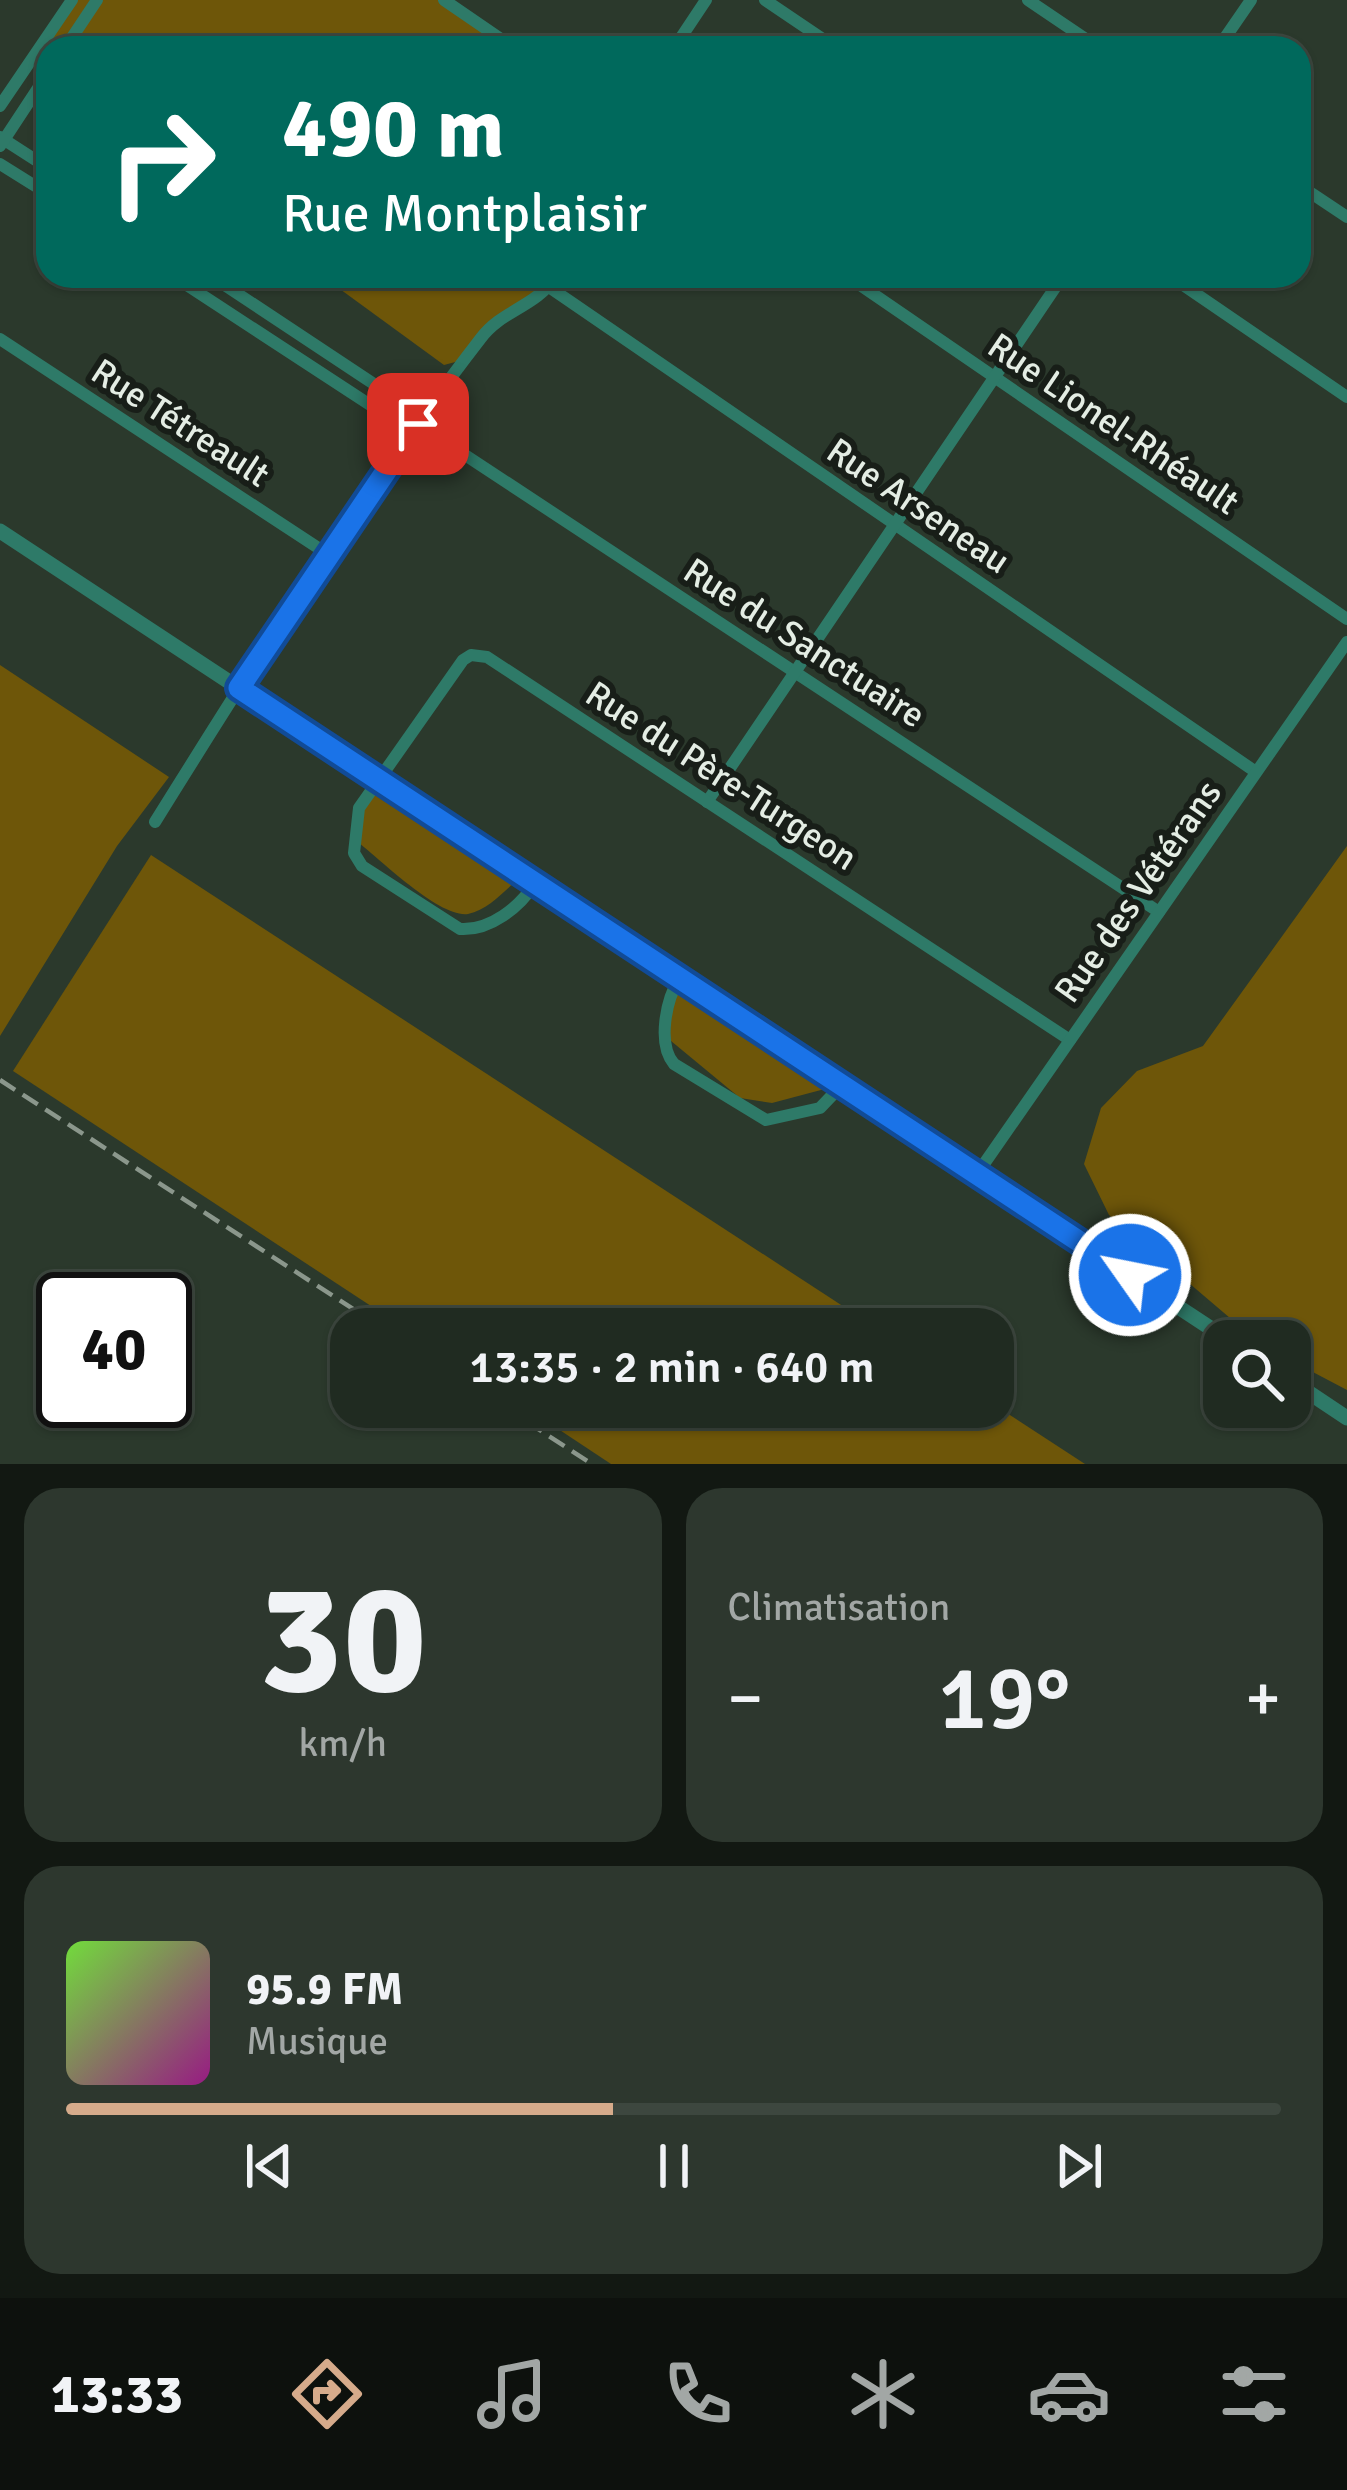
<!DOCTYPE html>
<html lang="fr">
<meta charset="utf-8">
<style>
:root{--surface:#202b21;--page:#2d372e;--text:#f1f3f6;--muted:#a2a7a5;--line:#3d473f;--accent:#d6ab8b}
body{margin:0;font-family:Signika,sans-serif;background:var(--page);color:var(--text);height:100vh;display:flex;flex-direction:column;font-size:45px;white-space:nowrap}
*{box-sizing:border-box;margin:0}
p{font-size:39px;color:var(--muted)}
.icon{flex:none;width:66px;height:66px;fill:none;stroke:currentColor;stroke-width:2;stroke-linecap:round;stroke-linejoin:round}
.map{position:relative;height:1464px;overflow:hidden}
.side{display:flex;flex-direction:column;gap:24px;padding:24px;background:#121812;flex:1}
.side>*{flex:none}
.hud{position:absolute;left:36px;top:36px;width:1275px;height:252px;border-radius:36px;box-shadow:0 3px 9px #0004,0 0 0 3px var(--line);background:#00695c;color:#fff;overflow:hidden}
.tools{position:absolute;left:1203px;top:1320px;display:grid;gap:24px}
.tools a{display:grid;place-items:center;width:108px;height:108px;border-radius:24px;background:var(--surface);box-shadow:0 3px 9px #0004,0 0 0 3px var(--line);font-size:60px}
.speed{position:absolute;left:36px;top:1272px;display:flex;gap:24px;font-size:60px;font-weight:700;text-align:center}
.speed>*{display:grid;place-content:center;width:156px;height:156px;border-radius:50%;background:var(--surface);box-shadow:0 3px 9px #0004,0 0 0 3px var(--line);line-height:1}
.speed .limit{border:6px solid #111;border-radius:18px;background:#fff;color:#111}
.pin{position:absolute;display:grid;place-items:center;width:102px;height:102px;color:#fff;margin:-51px;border-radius:24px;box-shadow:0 6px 18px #0006}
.me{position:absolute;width:132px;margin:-66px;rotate:303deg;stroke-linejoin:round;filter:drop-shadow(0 0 9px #0008)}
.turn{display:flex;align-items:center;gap:42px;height:252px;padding:0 48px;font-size:54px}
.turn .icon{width:156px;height:156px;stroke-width:2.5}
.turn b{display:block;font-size:84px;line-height:102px}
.big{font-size:90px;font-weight:600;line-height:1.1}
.side .card{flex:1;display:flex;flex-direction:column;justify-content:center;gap:18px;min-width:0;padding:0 42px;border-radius:36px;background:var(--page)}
.side .dial{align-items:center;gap:0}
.dial b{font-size:156px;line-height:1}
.song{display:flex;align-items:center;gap:36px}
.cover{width:144px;height:144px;border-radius:18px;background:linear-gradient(135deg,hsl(100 70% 55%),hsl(310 70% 35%))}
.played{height:12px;border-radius:6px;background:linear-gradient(90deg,var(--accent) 45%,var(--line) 45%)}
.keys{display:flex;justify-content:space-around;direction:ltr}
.heat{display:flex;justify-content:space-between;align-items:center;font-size:66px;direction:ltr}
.side .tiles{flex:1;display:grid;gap:24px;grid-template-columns:1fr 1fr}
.card:last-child{grid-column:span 2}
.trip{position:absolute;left:330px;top:1308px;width:684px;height:120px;border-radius:36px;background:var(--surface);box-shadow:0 3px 9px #0004,0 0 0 3px var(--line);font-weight:600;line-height:120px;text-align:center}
.tabs{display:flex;height:192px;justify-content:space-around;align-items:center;background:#0d110d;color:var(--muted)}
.tabs .icon{width:84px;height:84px}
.tabs .on{color:var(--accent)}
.tabs b{font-size:54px;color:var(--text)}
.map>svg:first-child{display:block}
.green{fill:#6e5609}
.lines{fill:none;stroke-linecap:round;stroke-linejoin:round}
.minor{stroke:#2e7a68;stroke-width:12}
.tertiary{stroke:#2e7a68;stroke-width:15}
.rail{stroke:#8b978c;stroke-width:4.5;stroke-dasharray:18 9;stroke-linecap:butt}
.route-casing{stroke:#114b97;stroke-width:30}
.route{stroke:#1a73e8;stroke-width:21}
.labels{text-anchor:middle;stroke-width:12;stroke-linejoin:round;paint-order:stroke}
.street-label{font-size:36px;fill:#e4ede4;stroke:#181e18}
</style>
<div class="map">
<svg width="1347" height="1464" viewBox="0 0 1347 1464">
<rect width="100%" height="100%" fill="#2b392c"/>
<g class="green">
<polygon points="75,0 445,0 517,48 48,48 48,75 33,63"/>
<polygon points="322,276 553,276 459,361 444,365"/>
<polygon points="0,665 169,777 117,846 0,1036"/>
<path d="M370,789L515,882C501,894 487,910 468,914C440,918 382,861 359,843L355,807Z"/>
<polygon points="1347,846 1347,1390 1290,1360 1290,1341 1257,1341 1109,1215 1084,1164 1101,1108 1137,1071 1203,1046"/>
<polygon points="151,855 878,1329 406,1329 13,1071"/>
<polygon points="673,983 836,1086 772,1103 740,1098 665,1036"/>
<polygon points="993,1404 1085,1464 611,1464 525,1407"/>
</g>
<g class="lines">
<g class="minor">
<polyline points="444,0 514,48"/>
<polyline points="765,0 836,48"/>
<polyline points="1028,0 1099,48"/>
<polyline points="65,48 97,0"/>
<polyline points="674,48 706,0"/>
<polyline points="1218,48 1251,0"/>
<polyline points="0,106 72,0"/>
<polyline points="0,137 48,168"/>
<polyline points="0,146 48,73"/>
<polyline points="0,164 48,194"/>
<polyline points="1299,185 1347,217"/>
<polyline points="173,276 387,416 416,424"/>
<polyline points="211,276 398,400 418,424 1159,912"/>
<polyline points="847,276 1347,619"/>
<polyline points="1170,276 1347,397"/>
<polyline points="549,287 1256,772"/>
<polyline points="0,339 329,555"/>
<polyline points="707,802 1063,276"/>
<path d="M155,822C257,658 362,492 481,338C502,310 534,308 557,276"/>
<path d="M535,883C520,907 490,931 460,929L362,866L354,853L359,808L463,660L471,655L487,657L1070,1040"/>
<path d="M679,979C666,1000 657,1044 674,1064L766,1120L820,1108L841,1086"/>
<polyline points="977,1174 1347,642"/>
</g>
<g class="tertiary">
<polyline points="0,531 1230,1341"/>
<polyline points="1290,1380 1347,1418"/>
</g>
<g class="rail">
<polyline points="0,1080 384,1329"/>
<polyline points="504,1407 592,1464"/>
</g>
</g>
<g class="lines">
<defs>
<polyline id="route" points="418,424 239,688 1130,1275"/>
</defs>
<use href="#route" class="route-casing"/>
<use href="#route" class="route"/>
</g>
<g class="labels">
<g class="street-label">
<text transform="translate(181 422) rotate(33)" y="13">Rue Tétreault</text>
<text transform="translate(1114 423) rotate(34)" y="13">Rue Lionel-Rhéault</text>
<text transform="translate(919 505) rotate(34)" y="13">Rue Arseneau</text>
<text transform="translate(805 642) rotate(33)" y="13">Rue du Sanctuaire</text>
<text transform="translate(722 775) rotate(33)" y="13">Rue du Père-Turgeon</text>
<text transform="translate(1137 891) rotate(-55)" y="13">Rue des Vétérans</text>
</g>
</g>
</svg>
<div class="tools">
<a><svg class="icon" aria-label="search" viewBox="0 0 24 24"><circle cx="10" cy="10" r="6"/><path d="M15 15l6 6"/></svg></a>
</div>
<div class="speed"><div class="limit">40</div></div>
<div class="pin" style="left:418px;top:424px;background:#d93025"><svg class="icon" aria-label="arrive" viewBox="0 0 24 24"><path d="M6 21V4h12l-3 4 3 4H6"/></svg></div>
<svg class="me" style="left:1130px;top:1275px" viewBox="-20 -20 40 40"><circle r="17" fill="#1a73e8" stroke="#fff" stroke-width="3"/><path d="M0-11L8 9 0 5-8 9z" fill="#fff"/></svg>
<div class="trip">13:35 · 2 min · 640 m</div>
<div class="hud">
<div class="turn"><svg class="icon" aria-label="right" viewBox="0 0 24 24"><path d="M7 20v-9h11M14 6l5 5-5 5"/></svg><div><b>490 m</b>Rue Montplaisir</div></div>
</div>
</div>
<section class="side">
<div class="tiles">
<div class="card dial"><b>30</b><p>km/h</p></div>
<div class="card"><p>Climatisation</p>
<div class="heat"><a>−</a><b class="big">19°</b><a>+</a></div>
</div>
<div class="card">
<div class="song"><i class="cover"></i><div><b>95.9 FM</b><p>Musique</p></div></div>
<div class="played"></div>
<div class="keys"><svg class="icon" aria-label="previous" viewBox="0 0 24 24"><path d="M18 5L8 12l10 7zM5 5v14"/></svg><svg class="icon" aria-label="pause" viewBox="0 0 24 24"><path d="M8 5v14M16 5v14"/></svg><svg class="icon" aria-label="next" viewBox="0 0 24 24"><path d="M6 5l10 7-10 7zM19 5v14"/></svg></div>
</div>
</div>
</section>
<nav class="tabs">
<b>13:33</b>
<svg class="icon on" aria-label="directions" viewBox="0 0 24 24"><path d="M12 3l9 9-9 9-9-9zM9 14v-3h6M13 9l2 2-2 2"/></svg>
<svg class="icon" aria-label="music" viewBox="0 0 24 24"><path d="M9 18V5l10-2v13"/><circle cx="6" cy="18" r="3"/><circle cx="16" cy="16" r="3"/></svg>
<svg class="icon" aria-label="phone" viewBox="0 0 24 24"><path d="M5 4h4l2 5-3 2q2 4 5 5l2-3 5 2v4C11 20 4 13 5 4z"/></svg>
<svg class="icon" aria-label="climate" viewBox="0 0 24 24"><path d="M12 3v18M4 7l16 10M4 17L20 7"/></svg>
<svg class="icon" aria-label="car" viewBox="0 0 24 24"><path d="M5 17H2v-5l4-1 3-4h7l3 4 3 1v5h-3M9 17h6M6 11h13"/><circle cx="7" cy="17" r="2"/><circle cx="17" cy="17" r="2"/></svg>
<svg class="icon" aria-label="filters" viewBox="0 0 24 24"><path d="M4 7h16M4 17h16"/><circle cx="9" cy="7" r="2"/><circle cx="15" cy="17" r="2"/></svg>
</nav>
